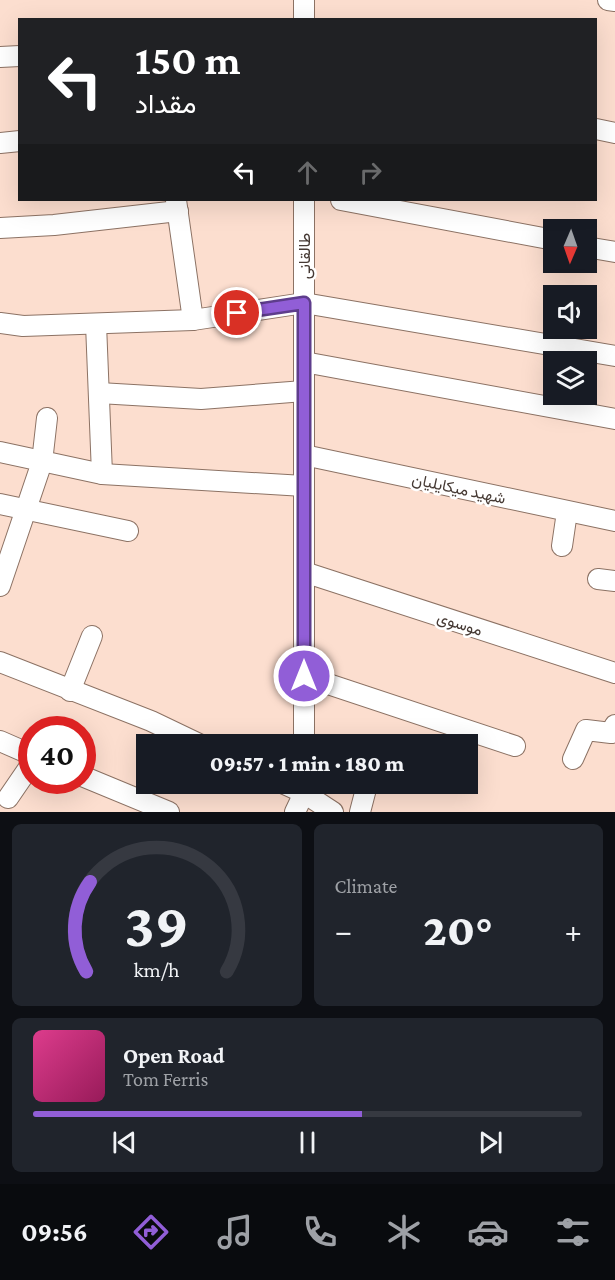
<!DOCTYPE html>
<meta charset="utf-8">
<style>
:root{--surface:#171b24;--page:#20242c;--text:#f1f3f6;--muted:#9ea1a6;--line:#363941;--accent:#915ed7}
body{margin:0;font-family:"Crimson Pro",Vazirmatn,serif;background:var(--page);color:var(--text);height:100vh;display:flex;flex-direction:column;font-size:22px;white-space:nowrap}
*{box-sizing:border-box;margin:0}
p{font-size:20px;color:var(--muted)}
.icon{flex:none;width:33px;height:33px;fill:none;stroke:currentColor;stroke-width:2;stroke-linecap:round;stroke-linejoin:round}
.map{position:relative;height:812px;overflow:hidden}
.drawer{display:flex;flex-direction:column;gap:12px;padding:12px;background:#0d0f14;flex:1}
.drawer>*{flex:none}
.guide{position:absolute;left:18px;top:18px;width:579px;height:183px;border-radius:0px;box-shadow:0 6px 24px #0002;background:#202124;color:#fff;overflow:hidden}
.needle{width:39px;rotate:182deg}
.tools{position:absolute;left:543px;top:219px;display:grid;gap:12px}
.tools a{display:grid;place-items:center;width:54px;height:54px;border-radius:0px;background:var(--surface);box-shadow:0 6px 24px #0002;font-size:30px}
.speed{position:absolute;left:18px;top:716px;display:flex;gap:12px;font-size:30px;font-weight:700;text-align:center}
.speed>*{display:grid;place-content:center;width:78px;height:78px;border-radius:50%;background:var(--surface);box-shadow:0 6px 24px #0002;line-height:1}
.speed .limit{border:9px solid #d22;background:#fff;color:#111}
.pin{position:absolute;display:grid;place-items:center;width:51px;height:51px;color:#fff;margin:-26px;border:3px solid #fff;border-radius:50%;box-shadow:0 2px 6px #0007}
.me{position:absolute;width:66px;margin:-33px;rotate:0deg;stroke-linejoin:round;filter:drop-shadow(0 0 4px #0008)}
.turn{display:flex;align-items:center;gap:21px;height:126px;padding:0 18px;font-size:27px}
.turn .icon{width:78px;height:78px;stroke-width:2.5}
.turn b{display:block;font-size:42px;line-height:51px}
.lanes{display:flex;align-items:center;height:57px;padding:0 18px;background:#0003;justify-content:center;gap:30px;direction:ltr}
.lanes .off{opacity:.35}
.big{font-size:45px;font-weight:800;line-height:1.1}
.drawer .tile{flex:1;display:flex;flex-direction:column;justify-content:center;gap:9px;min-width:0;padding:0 21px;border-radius:9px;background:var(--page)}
.drawer .dial{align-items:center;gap:0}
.dial svg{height:156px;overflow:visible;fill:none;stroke:var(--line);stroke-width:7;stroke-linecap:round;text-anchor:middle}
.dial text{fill:var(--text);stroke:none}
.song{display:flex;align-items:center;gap:18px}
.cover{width:72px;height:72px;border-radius:9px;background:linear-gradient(135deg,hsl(330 70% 55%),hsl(330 70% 35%))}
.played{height:6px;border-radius:3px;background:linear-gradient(90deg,var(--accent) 60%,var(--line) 60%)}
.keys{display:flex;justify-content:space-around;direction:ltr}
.heat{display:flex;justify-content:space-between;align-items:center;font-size:33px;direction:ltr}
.drawer .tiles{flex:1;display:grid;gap:12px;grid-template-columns:1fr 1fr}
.tile:last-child{grid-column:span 2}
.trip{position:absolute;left:136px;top:734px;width:342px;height:60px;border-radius:0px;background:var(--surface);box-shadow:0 6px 24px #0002;font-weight:800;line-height:60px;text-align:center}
.dock{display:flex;height:96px;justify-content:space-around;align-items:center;background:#090b0e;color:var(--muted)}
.dock .icon{width:42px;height:42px}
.dock .selected{color:var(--accent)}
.dock b{font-size:27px;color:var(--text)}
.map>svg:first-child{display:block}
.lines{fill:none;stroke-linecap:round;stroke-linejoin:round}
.minor-casing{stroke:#8c7264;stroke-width:22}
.minor{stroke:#fff;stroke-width:20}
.route-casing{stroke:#5e3d8c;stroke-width:15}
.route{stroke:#915ed7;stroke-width:10}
.labels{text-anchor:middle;stroke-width:5;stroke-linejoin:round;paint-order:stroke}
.street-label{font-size:16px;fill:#463a34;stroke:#fff}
</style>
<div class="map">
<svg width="615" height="812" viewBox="0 0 615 812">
<rect width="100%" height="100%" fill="#fcdecf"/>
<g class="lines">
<defs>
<g id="minor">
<polyline points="304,0 304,20"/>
<polyline points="608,0 615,1"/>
<polyline points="0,57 20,56"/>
<polyline points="596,129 615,133"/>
<polyline points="0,143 20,141"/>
<polyline points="176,200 193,320"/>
<polyline points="341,200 554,240"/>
<polyline points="0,228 54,225 178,211"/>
<polyline points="586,247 615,252"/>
<polyline points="0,323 23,326 193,320 304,303 615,356"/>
<polyline points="96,324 102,474"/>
<polyline points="304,362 615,419"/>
<polyline points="99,393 201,399 304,391"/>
<polyline points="0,452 102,474 304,486"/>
<polyline points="304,455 615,521"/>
<polyline points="0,504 128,531"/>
<polyline points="562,546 567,512"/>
<polyline points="304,572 615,673"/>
<polyline points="598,579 615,581"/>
<polyline points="0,586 42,462 47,418"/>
<polyline points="0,662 151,721 199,744"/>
<polyline points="304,676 515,746"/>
<polyline points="70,691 92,636"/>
<polyline points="0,741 32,755"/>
<polyline points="304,744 304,200"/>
<polyline points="573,759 586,730 611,733 615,725"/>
<polyline points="82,776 169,812"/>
<polyline points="282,783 304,793 333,812"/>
<polyline points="8,798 32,763"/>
<polyline points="295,812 304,793 304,783"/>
<polyline points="360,812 367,785"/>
</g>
</defs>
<use href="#minor" class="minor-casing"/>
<use href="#minor" class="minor"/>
</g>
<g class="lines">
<defs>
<polyline id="route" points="237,313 304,303 304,676"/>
</defs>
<use href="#route" class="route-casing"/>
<use href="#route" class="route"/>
</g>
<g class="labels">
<g class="street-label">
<text transform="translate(304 256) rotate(-90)" y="6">طالقانی</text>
<text transform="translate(459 488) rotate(12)" y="6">شهید میکایلیان</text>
<text transform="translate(460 623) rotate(18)" y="6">موسوی</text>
</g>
</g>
</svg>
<div class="tools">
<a><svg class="needle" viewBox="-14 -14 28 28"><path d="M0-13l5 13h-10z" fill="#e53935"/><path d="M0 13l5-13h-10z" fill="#9ea1a6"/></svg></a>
<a><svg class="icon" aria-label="sound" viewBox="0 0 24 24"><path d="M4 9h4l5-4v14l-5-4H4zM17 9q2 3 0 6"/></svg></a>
<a><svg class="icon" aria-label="layers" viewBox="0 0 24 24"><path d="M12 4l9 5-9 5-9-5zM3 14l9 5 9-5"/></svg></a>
</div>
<div class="speed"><div class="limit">40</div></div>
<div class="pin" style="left:237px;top:313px;background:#d93025"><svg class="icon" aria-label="arrive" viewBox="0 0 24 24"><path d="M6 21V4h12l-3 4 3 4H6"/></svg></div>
<svg class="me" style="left:304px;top:676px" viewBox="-20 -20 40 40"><circle r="17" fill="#915ed7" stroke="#fff" stroke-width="3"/><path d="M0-11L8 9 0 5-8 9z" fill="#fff"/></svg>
<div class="trip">09:57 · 1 min · 180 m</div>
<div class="guide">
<div class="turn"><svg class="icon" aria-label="left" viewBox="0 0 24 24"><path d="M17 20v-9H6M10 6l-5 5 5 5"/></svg><div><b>150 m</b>مقداد</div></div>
<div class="lanes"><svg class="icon" aria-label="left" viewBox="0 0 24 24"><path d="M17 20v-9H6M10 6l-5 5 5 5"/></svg><svg class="icon off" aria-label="ahead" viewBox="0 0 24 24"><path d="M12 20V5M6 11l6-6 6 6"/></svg><svg class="icon off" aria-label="right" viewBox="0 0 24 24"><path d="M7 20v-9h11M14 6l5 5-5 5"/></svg></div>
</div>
</div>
<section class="drawer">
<div class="tiles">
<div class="tile dial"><svg viewBox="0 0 100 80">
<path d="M14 69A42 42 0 1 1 86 69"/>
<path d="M14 69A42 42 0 0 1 16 23" stroke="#915ed7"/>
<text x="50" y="56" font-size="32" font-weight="700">39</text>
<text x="50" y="72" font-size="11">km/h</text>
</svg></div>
<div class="tile"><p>Climate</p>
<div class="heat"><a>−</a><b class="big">20°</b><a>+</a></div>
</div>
<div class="tile">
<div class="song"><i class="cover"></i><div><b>Open Road</b><p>Tom Ferris</p></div></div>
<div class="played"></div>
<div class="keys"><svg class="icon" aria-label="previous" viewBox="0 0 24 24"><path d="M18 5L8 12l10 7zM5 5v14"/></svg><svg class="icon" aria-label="pause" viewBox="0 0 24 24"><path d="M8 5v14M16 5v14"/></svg><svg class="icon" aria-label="next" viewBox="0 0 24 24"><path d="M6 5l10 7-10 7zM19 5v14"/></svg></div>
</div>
</div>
</section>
<nav class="dock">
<b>09:56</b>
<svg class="icon selected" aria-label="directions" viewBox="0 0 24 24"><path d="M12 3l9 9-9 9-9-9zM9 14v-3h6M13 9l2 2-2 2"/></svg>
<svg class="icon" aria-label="music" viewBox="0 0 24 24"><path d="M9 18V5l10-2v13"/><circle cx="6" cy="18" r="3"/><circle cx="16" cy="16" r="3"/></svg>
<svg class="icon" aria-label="phone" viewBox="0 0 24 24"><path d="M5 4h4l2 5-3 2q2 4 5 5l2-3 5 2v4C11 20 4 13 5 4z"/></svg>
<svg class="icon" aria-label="climate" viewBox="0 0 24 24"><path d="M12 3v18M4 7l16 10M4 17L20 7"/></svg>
<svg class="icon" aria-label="car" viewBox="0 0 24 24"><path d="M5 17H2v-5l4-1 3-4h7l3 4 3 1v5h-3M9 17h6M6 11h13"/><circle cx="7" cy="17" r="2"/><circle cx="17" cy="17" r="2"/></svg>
<svg class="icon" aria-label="filters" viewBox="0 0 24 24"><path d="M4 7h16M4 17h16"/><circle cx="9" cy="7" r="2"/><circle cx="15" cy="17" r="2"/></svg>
</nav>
